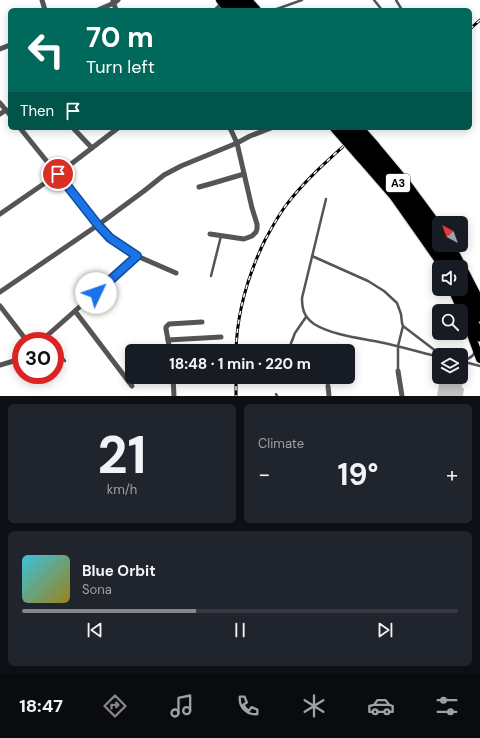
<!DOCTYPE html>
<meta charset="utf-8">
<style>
:root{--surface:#171b24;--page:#20242c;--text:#f1f3f6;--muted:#9ea1a6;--line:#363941;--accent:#858687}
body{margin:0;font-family:"DM Sans",sans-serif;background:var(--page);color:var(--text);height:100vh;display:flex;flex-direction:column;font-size:15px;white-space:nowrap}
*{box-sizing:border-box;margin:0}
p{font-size:13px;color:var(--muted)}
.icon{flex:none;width:22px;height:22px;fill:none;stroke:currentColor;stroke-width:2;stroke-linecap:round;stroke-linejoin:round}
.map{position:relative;height:396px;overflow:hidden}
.side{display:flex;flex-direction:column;gap:8px;padding:8px;background:#0d0f14;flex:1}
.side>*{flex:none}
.banner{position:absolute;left:8px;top:8px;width:464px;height:122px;border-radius:6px;box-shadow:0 2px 10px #0003;background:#00695c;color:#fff;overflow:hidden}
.needle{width:26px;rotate:319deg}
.fabs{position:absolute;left:432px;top:216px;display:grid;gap:8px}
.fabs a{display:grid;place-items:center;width:36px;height:36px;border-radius:6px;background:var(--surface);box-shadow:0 2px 10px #0003;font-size:20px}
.speed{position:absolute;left:12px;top:332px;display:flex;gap:8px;font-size:20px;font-weight:700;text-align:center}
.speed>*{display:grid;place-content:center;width:52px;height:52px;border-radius:50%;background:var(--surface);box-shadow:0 2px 10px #0003;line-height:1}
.speed .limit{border:6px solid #d22;background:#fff;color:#111}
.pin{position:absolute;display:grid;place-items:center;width:34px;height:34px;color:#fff;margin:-17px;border:2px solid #fff;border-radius:50%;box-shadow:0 1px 4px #0007}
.me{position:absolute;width:44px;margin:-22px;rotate:48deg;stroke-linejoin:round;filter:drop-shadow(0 0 3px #0008)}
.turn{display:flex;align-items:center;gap:14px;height:84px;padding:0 12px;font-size:18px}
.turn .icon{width:52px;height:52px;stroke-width:2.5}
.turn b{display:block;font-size:28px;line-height:34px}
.then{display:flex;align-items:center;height:38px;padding:0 12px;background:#0003;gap:8px;font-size:15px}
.big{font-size:30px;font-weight:700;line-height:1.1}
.side .tile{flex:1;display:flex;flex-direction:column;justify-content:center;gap:6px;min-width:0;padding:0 14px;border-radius:6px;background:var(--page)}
.side .dial{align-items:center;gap:0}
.dial b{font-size:52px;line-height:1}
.song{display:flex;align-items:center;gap:12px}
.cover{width:48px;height:48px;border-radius:6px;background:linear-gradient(135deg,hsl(190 70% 55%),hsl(50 70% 35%))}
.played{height:4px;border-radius:2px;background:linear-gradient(90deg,var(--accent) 40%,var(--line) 40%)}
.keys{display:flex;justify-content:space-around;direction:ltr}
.heat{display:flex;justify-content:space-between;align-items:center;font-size:22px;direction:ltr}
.side .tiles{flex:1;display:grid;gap:8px;grid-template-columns:1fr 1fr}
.tile:last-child{grid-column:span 2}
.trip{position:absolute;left:125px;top:344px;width:230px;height:40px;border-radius:6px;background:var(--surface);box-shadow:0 2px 10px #0003;font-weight:700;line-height:40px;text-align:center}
.menu{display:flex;height:64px;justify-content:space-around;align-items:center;background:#090b0e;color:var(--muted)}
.menu .icon{width:28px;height:28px}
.menu .on{color:var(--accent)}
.menu b{font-size:18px;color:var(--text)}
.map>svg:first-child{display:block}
.building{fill:#c4c4c4}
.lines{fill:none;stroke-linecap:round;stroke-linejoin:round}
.primary-casing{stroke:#dbdbdb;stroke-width:10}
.highway-casing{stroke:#dbdbdb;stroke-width:11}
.lane{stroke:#555;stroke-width:2.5}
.street{stroke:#555;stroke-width:5}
.primary{stroke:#000;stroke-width:8}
.highway{stroke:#000;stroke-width:9}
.rail-casing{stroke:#000;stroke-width:3}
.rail{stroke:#fff;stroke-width:1.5;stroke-dasharray:4.5;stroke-linecap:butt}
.primary-bridge-casing{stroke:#dbdbdb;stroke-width:10;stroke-linecap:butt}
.highway-bridge-casing{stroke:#dbdbdb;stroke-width:11;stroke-linecap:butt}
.primary-bridge{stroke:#000;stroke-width:8}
.highway-bridge{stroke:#000;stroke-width:9}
.route-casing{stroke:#114b97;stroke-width:10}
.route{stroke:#1a73e8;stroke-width:7}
.labels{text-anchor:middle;stroke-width:3;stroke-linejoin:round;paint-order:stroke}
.shield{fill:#fff;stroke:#4c4c4c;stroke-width:1}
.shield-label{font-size:11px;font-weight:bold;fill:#000}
</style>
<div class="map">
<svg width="480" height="396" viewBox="0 0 480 396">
<rect width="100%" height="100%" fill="#fff"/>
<polygon class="building" points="440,377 461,377 463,380 462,388 464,388 463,396 437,396"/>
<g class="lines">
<defs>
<g id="primary">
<polyline points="220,0 229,10"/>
<polyline points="248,0 257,10"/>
<polyline points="375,145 405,181 439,227"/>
<polyline points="361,159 394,197 425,241 439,261 442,267"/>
<polyline points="451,245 480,301"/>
<polyline points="452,289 465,318 480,359"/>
</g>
<g id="highway">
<polyline points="230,0 239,10"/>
<polyline points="238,0 247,10"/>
<polyline points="370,149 410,198 439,238"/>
<path d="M365,154C388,180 411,208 430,237C436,247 442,257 447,267"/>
<polyline points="443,245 455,267"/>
<polyline points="461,278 472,298 480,317"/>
<polyline points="459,289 469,309 480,337"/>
</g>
</defs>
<use href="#primary" class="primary-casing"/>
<use href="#highway" class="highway-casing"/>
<g class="lane">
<polyline points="374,0 382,10"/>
<polyline points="396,0 402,10"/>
<polyline points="274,10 302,0"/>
<path d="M326,199L302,298C302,309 304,317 314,324C332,335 359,338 379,342C399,346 419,352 439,357"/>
<polyline points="312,256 368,281 384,291 397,303 401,314 402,323 403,326 441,355"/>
<polyline points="211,276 221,236"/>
<polyline points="55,347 65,361"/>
<polyline points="288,351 295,333 306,317"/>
<polyline points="461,361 480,366"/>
<path d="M463,361C468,359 473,357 475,352"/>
<polyline points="398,371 398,346 403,326"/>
<polyline points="276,394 277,396"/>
</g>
<g class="street">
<polyline points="42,0 45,10"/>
<polyline points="113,1 116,10"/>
<polyline points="98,10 114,3 118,0"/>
<polyline points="216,10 223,3"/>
<polyline points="0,49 10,45"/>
<polyline points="0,103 10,115"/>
<polyline points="0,114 6,110"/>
<polyline points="20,128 98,225 110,238 137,256 176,273"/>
<polyline points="73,128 92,148"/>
<polyline points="199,187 210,184 244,174"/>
<polyline points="0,214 58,174 118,128"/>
<polyline points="210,234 244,239 252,236 256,232 257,229 257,224 252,208 237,143 230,128"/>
<polyline points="0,292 98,225 144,191 164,175 181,166 237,143 250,136 271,128"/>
<polyline points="0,306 27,341"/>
<polyline points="75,311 132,386"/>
<polyline points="168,340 221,337"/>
<polyline points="41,341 137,256"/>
<polyline points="170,351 166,329 166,327 169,324 202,322"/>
<polyline points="0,365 17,360 21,358"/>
<polyline points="398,371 402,396"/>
<polyline points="173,377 174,396"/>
<polyline points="328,386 329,396"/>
</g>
<use href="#primary" class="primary"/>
<use href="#highway" class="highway"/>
<defs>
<g id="rail">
<polyline points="470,29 480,20"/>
<path d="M236,351C237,312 248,275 265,240C271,229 277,218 284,208C306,178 336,153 364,128"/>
<polyline points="236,377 236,396"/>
</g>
</defs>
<use href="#rail" class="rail-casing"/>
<use href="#rail" class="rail"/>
<defs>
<g id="primary-bridge">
<polyline points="334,128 361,159"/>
<polyline points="360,128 375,145"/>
</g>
<g id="highway-bridge">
<polyline points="343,128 365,154"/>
<polyline points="352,128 370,149"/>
</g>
</defs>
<use href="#primary-bridge" class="primary-bridge-casing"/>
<use href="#highway-bridge" class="highway-bridge-casing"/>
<use href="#primary-bridge" class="primary-bridge"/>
<use href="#highway-bridge" class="highway-bridge"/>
</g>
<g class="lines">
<defs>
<polyline id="route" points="58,174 98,225 110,238 137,256 96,293"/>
</defs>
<use href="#route" class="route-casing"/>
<use href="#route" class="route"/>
</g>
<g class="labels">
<rect class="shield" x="386" y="174" width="24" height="18" rx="3"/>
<g class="shield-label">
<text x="398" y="187">A3</text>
</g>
</g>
</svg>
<div class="fabs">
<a><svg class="needle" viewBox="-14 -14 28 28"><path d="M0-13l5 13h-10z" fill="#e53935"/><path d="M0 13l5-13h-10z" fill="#9ea1a6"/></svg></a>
<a><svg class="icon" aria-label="sound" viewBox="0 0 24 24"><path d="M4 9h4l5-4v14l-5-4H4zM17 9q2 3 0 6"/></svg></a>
<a><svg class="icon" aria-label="search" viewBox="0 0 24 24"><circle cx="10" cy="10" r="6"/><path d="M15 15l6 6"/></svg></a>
<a><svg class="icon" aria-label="layers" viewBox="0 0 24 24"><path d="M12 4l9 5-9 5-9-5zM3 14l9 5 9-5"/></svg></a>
</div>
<div class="speed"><div class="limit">30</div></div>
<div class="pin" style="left:58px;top:174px;background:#d93025"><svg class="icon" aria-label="arrive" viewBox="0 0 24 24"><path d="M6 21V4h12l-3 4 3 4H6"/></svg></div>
<svg class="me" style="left:96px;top:293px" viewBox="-20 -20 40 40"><circle r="19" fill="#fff"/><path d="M0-13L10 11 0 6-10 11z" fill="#1a73e8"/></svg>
<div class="trip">18:48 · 1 min · 220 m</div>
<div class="banner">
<div class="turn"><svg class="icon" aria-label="left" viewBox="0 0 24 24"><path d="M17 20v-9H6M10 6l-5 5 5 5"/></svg><div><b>70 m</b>Turn left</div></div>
<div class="then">Then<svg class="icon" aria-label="arrive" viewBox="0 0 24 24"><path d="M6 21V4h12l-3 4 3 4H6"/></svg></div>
</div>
</div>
<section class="side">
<div class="tiles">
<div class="tile dial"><b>21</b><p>km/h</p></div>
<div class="tile"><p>Climate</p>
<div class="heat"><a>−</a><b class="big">19°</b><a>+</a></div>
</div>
<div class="tile">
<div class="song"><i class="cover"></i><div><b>Blue Orbit</b><p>Sona</p></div></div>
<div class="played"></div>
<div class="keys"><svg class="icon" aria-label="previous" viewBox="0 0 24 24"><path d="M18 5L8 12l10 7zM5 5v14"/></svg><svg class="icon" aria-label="pause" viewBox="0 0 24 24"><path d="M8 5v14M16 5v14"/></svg><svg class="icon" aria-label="next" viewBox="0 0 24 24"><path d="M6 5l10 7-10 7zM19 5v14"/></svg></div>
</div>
</div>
</section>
<nav class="menu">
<b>18:47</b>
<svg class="icon on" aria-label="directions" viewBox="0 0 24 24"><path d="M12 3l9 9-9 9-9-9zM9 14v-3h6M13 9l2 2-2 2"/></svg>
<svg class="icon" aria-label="music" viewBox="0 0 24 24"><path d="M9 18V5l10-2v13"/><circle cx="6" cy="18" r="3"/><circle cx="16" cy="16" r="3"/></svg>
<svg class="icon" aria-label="phone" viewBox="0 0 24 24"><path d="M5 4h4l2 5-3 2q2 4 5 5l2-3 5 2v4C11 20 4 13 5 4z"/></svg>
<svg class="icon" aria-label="climate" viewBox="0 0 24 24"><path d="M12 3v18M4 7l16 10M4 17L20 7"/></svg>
<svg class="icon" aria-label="car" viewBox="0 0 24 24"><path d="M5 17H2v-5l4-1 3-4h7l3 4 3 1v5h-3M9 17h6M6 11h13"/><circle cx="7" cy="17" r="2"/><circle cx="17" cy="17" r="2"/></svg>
<svg class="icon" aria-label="filters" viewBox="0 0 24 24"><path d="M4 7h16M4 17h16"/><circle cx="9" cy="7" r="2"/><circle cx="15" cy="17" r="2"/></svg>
</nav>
